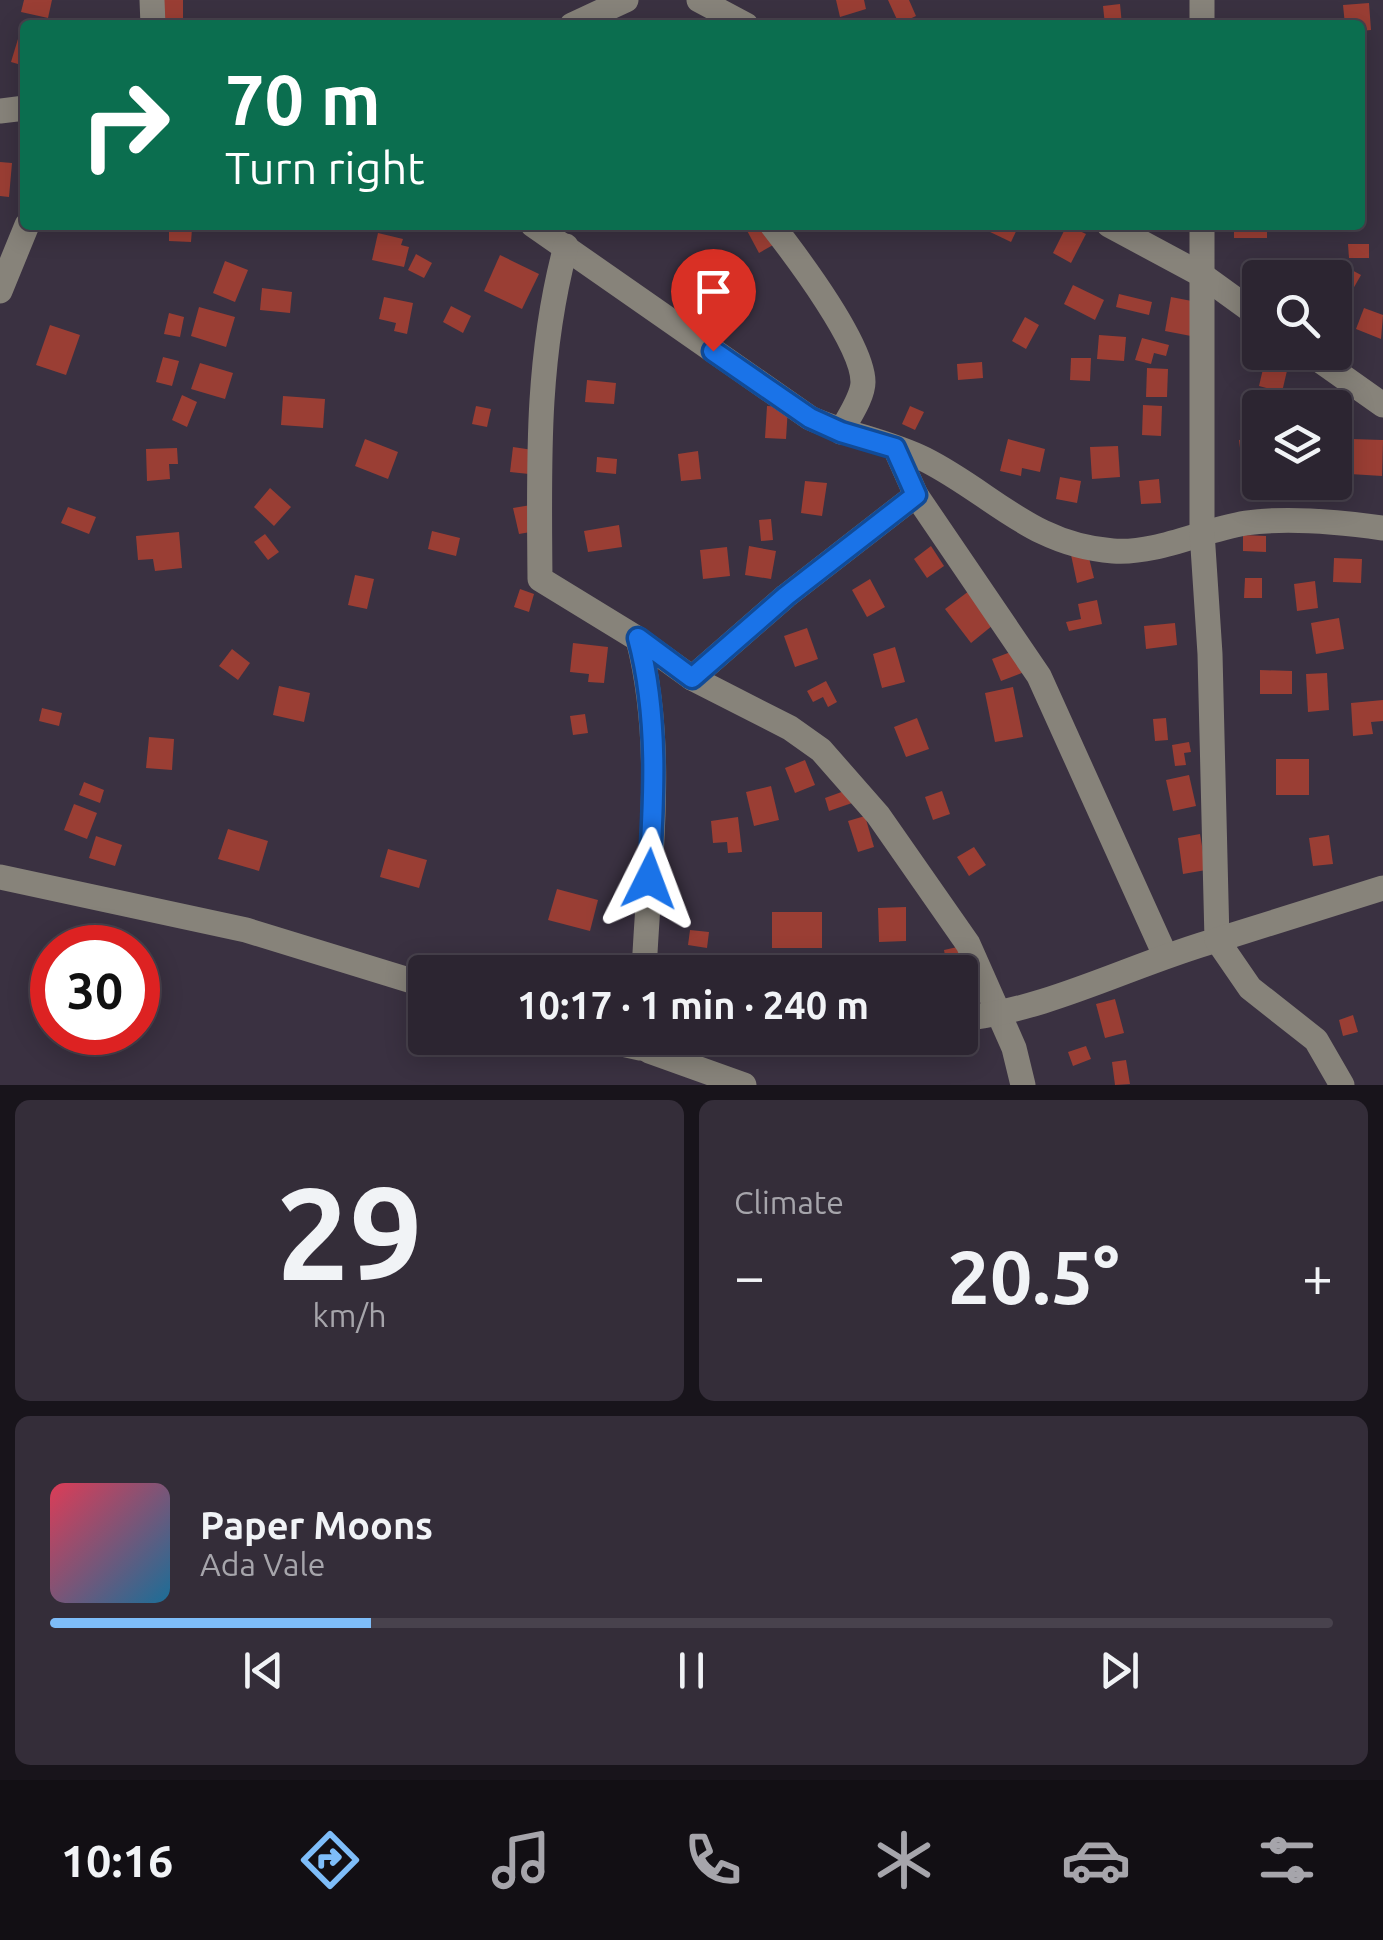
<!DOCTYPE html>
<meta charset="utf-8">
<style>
:root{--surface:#2c2531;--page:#342d39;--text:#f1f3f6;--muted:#a6a5ab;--line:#48424d;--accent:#7ebdf9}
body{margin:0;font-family:Ubuntu,sans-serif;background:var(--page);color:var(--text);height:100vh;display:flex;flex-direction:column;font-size:38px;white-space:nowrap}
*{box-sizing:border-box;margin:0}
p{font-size:32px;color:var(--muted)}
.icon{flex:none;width:55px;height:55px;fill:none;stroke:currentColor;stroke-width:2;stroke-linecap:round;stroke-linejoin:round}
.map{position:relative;height:1085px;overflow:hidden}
.panel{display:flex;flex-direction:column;gap:15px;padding:15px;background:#18141b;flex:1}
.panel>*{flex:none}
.guide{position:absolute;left:20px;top:20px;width:1345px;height:210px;border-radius:10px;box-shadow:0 5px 25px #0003,0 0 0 2px var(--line);background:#0b6e4f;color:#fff;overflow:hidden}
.controls{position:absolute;left:1242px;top:260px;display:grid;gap:20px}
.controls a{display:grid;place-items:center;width:110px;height:110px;border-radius:10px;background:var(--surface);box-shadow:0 5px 25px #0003,0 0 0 2px var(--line);font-size:50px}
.speed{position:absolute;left:30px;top:925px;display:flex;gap:20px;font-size:50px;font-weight:700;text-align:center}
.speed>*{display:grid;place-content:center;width:130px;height:130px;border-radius:50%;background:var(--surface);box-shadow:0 5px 25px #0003,0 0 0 2px var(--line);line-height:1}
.speed .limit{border:15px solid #d22;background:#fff;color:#111}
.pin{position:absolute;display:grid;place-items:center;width:85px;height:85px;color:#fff;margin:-102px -42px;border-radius:50% 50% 50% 0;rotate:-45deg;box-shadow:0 0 10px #0007}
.pin .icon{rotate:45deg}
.me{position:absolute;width:110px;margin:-55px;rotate:3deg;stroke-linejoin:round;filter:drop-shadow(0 0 8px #0008)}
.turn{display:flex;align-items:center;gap:35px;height:210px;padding:0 40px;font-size:45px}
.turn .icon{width:130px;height:130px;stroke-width:2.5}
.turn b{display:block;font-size:70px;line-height:85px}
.big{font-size:75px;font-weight:600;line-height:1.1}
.panel .tile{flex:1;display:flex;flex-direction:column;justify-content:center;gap:15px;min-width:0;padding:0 35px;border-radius:15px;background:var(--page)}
.panel .dial{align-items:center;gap:0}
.dial b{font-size:130px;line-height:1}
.song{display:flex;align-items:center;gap:30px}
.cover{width:120px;height:120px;border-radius:15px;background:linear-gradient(135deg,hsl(350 70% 55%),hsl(200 70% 35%))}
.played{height:10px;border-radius:5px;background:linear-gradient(90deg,var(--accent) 25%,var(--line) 25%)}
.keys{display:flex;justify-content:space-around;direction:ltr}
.heat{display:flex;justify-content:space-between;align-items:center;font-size:55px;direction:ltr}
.panel .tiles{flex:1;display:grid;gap:15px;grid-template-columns:1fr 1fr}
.tile:last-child{grid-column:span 2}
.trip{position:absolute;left:408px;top:955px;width:570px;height:100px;border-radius:10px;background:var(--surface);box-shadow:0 5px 25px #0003,0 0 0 2px var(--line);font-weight:600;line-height:100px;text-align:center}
.menu{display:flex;height:160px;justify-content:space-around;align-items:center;background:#120f14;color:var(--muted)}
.menu .icon{width:70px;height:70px}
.menu .current{color:var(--accent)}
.menu b{font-size:45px;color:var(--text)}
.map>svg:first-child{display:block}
.building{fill:#9a3e34}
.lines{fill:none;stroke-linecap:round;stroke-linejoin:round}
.minor{stroke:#87837a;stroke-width:25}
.route-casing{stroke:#114b97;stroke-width:25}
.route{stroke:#1a73e8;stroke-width:18}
</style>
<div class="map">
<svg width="1383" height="1085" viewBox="0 0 1383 1085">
<rect width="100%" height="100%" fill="#3a3141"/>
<g class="building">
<polygon points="24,0 52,0 48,18 21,12"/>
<polygon points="161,0 183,0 183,25 162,25"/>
<polygon points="836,0 864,0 866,9 840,17"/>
<polygon points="888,0 909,0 916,16 899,24"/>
<polygon points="1369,3 1371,30 1360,31 1360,25 1345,25 1343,5"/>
<polygon points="1120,4 1122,25 1105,25 1103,6"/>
<polygon points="18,39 25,41 25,66 11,62"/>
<polygon points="0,162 12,163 9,197 0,196"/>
<polygon points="744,225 762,225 773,245 759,253"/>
<polygon points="991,225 1019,225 1011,242 988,231"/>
<polygon points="1067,225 1086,234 1071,263 1053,253"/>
<rect x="1234" y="225" width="33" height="13"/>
<polygon points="169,228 192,229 191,242 169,241"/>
<polygon points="378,233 403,239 401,245 409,247 404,267 372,260"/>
<polygon points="1348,244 1369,244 1369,258 1349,258"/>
<polygon points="416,254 432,263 424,278 408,270"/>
<polygon points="500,255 539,274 522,309 484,291"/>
<polygon points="225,261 248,270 235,302 213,293"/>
<polygon points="1335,261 1361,275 1353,289 1328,276"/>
<polygon points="709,266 734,282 722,303 696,288"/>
<polygon points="1073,285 1104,300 1095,320 1064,304"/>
<polygon points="262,288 292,292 290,313 260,310"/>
<polygon points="1119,294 1152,302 1149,315 1116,307"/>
<polygon points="384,297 413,303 407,334 394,331 396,323 379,319"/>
<polygon points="1171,297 1197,302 1191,336 1165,331"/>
<polygon points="451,306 471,316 463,333 443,322"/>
<polygon points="199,307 235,317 226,347 191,336"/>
<polygon points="1364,308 1383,315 1381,339 1356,329"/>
<polygon points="169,313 184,317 180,337 164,334"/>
<polygon points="1025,317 1039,325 1026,349 1012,341"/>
<polygon points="50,325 80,335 66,375 36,365"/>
<polygon points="1099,335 1126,337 1124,361 1097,359"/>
<polygon points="1142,338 1169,345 1166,356 1154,353 1151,364 1135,360"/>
<polygon points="1267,352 1290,358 1282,392 1259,386"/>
<polygon points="163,357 179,361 172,386 156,382"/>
<polygon points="1071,358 1091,358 1090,381 1070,380"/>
<polygon points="982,362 983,378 958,380 957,364"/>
<polygon points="200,363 233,373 225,399 191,389"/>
<polygon points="1147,368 1168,369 1167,397 1146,397"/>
<polygon points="587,380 616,383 614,404 585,402"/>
<polygon points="182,395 197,402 187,427 172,420"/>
<polygon points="283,396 325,399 323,428 281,425"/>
<polygon points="1143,405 1162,406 1161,436 1142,435"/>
<polygon points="476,406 491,409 487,427 472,424"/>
<polygon points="767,406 788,407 786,439 765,438"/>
<polygon points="910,406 924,412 915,430 902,424"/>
<polygon points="1260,438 1260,470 1243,472 1239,440"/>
<polygon points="365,439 398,452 388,479 355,466"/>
<polygon points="1008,439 1045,449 1040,472 1022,468 1021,476 1000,471"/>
<polygon points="1351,439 1383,440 1382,476 1350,474"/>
<polygon points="1118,446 1120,477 1092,479 1090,447"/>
<polygon points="513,447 533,450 529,474 510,472"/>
<polygon points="177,448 178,464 169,464 170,479 147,481 146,449"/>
<polygon points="698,451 701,479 681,481 678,454"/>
<polygon points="597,457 617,459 616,474 596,472"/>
<polygon points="1060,477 1081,481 1077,503 1056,499"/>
<polygon points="1159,479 1161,503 1141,504 1139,481"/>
<polygon points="805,481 827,483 822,516 801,513"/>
<polygon points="270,488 291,507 274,526 254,507"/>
<polygon points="531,505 536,531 519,534 513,508"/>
<polygon points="68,507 96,517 89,534 61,523"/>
<polygon points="771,519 773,540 761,541 759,520"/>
<polygon points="619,525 622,547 588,552 584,531"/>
<polygon points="432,531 460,538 456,556 428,549"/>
<polygon points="179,532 182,568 155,571 153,559 138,560 136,536"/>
<polygon points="265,534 279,552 268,560 254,542"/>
<polygon points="1243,535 1266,536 1266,552 1243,551"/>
<polygon points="749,546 776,551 771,579 745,575"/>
<polygon points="931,546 944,566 927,578 914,559"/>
<polygon points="1086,546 1094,578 1077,583 1070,550"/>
<polygon points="727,547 730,576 703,579 700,550"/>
<polygon points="1334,558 1362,559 1361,583 1333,582"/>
<polygon points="355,575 374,579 367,609 348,605"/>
<polygon points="1245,578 1262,578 1262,598 1244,598"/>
<polygon points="870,579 885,607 867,617 852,590"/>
<polygon points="1315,581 1318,608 1297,611 1294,584"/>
<polygon points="973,588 998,621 971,643 945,609"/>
<polygon points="520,589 534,594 529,612 514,607"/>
<polygon points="1097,600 1102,624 1069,631 1066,622 1081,619 1078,604"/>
<polygon points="1339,618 1344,649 1316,654 1311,623"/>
<polygon points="1175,623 1177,645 1146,649 1144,626"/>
<polygon points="807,628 818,659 795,667 784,636"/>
<polygon points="573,643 608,647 604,683 588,682 589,674 570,672"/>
<polygon points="895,647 905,682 882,688 873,654"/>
<polygon points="232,649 250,663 238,680 219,666"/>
<polygon points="1019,649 1027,671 1001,681 992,659"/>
<polygon points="1260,670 1292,671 1292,694 1260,694"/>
<polygon points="1327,673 1329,710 1308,712 1306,674"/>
<polygon points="826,681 837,702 828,707 823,697 813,702 807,691"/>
<polygon points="279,686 310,693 304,722 273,715"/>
<polygon points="1013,687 1023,737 995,742 985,693"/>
<polygon points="1383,700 1383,721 1371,722 1373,734 1353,736 1351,703"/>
<polygon points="42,708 62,713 59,726 39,721"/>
<polygon points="585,714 588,733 573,735 570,716"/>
<polygon points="917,718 929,749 906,757 894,727"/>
<polygon points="1166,718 1168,740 1155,741 1153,719"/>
<polygon points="149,737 174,739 172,770 146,768"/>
<polygon points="1189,742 1191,752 1184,753 1186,765 1175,766 1172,745"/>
<rect x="1276" y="759" width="33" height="36"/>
<polygon points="805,760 815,785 795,793 785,768"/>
<polygon points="1189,775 1196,806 1173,811 1166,780"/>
<polygon points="84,782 104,790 100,803 79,795"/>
<polygon points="771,786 779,820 754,826 746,792"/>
<polygon points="847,790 852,803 829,811 825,798"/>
<polygon points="942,791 950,814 933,820 925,797"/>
<polygon points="74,804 97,813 87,839 64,830"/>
<polygon points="865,816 874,847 858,852 848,821"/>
<polygon points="738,817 742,852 728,853 727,842 713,843 711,821"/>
<polygon points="228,829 268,841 259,871 218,859"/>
<polygon points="1200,834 1206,870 1183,874 1178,838"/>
<polygon points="1329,835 1333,864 1313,866 1309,838"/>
<polygon points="96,836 122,845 115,866 89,858"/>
<polygon points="974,847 986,865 969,876 957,857"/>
<polygon points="388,849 427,860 419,888 380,877"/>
<polygon points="557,889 598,900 590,931 548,920"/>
<polygon points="906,907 906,941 879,942 878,908"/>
<rect x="772" y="912" width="50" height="36"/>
<polygon points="690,930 709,932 707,948 688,945"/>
<polygon points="962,946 969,979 960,981 960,972 948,972 944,950"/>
<polygon points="1115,999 1124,1033 1105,1038 1096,1004"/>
<polygon points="1353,1015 1358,1032 1343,1036 1339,1020"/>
<polygon points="1086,1046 1091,1059 1073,1066 1068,1052"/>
<polygon points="1126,1060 1130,1084 1115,1085 1112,1062"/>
</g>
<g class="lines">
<g class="minor">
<polyline points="152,0 153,25"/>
<polyline points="699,0 746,25"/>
<polyline points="572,25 626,0"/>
<polyline points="1202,25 1202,0"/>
<polyline points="0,111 25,108"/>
<path d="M533,225L810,418C847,435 888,441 924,459C992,493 1031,545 1113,551C1158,554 1202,530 1246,523C1289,517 1340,522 1383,528"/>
<path d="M772,225C796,256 863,344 863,382C863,397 848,418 841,432"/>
<polyline points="1109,225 1202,275 1260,317"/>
<path d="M566,246C536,358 539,464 540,579L638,639C666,747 649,863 644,972"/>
<polyline points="0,291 27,225"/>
<polyline points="1308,352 1383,405"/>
<polyline points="895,448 916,495 1039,676 1165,955"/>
<polyline points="638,639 692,678 790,728 821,750 878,815 968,944 1014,1048 1023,1085"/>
<polyline points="692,678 786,596 916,495"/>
<polyline points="0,877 246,930 425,985"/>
<path d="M960,1019C1049,1010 1132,964 1217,940L1210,654L1202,532V225"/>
<polyline points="595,1038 640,1048 766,1038"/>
<polyline points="649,1051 744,1085"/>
<polyline points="1342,1085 1316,1040 1250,988 1217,940 1383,888"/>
</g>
</g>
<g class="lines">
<defs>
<path id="route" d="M649,879C654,800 659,716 638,638L692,678L786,596L916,495L895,448L841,432L810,418L713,351"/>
</defs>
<use href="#route" class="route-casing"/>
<use href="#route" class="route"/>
</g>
</svg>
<div class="controls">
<a><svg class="icon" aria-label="search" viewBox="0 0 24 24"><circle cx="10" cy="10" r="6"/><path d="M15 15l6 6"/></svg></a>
<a><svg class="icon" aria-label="layers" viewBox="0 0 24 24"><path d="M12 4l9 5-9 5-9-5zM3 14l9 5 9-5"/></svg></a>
</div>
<div class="speed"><div class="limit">30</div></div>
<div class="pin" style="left:713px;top:351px;background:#d93025"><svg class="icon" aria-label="arrive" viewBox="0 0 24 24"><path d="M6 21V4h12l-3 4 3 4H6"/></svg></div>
<svg class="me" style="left:649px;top:879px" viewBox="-20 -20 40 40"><path d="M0-17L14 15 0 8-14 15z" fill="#1a73e8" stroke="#fff" stroke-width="4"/></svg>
<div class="trip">10:17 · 1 min · 240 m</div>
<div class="guide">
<div class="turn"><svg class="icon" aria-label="right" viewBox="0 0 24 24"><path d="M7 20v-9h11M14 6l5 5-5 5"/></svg><div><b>70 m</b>Turn right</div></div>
</div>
</div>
<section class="panel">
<div class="tiles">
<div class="tile dial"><b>29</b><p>km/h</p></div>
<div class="tile"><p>Climate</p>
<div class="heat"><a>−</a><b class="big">20.5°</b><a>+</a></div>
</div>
<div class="tile">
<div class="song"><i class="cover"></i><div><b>Paper Moons</b><p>Ada Vale</p></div></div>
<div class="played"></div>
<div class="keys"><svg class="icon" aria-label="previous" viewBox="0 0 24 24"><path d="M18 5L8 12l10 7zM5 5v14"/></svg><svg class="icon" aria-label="pause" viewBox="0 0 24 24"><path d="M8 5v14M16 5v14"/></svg><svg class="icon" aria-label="next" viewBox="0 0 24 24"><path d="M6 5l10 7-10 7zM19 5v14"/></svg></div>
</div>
</div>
</section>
<nav class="menu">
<b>10:16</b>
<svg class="icon current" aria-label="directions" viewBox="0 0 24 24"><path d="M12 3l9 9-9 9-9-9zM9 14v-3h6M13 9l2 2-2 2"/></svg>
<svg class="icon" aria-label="music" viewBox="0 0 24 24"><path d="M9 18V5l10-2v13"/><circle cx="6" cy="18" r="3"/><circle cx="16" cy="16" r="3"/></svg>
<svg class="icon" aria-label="phone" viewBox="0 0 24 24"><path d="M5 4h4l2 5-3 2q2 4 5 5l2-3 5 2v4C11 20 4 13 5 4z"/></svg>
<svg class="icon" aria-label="climate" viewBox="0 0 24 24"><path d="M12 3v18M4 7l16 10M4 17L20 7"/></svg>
<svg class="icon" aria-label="car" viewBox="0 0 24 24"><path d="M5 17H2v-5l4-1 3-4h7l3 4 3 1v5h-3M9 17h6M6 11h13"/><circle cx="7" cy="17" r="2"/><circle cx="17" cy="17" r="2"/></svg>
<svg class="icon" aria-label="filters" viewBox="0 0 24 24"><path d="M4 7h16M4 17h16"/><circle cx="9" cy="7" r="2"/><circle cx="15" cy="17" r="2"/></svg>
</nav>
